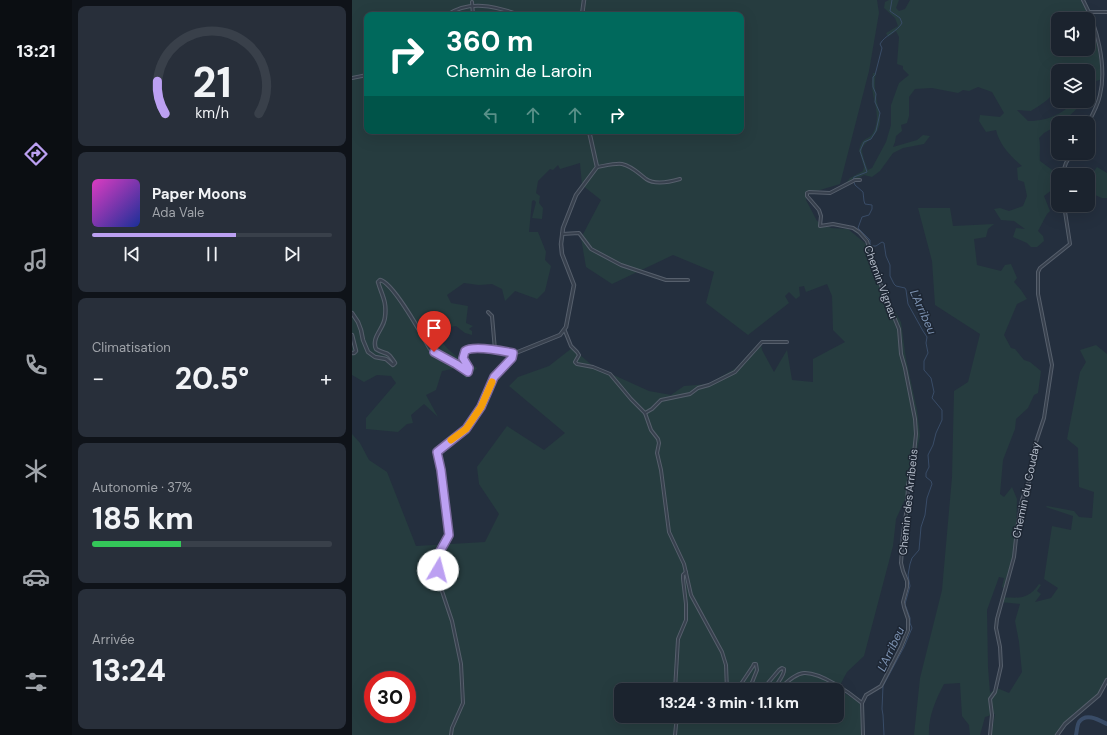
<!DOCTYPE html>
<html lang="fr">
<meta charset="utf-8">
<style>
:root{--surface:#1b232e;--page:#282f3a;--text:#f1f3f6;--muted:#a0a4aa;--line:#39404a;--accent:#bca0f2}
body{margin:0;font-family:"DM Sans",sans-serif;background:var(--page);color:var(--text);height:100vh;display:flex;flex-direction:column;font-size:15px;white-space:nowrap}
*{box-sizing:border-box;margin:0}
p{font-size:13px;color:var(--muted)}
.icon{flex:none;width:22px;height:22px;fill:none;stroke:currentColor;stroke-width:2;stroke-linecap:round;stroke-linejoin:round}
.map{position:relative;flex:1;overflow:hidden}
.panel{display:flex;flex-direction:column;gap:6px;padding:6px;background:#0f1319;width:280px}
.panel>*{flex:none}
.top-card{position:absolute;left:12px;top:12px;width:380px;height:122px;border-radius:8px;box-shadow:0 4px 16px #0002,0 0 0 1px var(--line);background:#00695c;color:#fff;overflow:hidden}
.buttons{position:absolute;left:699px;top:12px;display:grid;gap:8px}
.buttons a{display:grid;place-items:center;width:44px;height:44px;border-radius:8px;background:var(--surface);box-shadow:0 4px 16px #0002,0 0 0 1px var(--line);font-size:20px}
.speed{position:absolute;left:12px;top:671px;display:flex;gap:8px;font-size:20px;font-weight:700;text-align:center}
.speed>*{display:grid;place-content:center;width:52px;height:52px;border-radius:50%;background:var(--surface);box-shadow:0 4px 16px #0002,0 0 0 1px var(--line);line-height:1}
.speed .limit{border:6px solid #d22;background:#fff;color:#111}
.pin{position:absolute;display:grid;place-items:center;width:34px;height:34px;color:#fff;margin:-41px -17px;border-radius:50% 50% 50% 0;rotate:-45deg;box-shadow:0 0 4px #0007}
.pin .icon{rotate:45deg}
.me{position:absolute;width:44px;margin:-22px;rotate:8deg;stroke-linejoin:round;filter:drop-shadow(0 0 3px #0008)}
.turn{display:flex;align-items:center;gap:14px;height:84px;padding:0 16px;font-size:18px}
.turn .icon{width:52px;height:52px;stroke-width:2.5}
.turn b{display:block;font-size:28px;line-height:34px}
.lanes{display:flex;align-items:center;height:38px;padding:0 16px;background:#0003;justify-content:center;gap:20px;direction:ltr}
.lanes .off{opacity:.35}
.big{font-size:30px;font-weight:800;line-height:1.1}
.panel .card{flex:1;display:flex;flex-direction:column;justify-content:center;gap:6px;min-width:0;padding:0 14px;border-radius:8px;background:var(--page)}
.panel .dial{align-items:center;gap:0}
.dial svg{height:104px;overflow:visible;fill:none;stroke:var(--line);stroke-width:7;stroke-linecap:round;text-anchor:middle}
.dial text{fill:var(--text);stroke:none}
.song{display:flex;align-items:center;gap:12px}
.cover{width:48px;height:48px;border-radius:6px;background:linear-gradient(135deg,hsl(310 70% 55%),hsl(230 70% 35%))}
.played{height:4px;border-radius:2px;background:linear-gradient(90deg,var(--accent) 60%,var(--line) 60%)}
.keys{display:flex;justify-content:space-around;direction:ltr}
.heat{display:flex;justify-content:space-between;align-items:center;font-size:22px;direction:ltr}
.charge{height:6px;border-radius:3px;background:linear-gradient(90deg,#34c759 37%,var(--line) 0)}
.trip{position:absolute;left:262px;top:683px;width:230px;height:40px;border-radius:8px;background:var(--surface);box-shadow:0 4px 16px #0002,0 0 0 1px var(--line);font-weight:800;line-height:40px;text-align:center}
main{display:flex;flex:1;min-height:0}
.tabs{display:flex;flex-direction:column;width:72px;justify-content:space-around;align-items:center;background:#0b0e12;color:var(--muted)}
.tabs .icon{width:28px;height:28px}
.tabs .current{color:var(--accent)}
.tabs b{font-size:18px;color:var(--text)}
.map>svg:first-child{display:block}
.green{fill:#263c3f;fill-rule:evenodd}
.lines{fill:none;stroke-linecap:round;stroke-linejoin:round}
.stream{stroke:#394c67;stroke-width:1}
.river{stroke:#394c67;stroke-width:4}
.minor-casing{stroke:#565f6c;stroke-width:4}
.tertiary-casing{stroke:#565f6c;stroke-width:4.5}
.minor{stroke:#38414e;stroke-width:2}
.tertiary{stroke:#38414e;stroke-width:2.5}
.route-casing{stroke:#7a689d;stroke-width:10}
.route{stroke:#bca0f2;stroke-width:7}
.slow{stroke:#f59e0b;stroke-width:7}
.labels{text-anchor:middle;stroke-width:3;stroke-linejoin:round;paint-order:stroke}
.street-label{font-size:11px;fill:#b4bcc9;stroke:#1d2633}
.water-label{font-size:12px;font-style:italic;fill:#7c92b1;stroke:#1d2633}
</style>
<main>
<nav class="tabs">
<b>13:21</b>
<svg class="icon current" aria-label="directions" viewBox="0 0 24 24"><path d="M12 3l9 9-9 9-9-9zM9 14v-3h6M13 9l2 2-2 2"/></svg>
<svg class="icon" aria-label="music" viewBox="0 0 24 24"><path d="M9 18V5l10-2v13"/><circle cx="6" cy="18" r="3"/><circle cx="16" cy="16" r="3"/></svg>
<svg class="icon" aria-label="phone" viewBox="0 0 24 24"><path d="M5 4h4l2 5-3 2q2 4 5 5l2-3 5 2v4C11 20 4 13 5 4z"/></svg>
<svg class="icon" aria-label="climate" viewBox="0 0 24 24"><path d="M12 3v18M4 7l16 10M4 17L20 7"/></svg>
<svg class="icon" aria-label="car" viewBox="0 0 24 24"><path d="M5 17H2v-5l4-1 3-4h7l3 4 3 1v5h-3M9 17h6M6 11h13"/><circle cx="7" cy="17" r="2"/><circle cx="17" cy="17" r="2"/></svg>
<svg class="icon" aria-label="filters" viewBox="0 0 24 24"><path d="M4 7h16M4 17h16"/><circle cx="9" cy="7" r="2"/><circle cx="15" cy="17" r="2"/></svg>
</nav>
<section class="panel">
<div class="card dial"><svg viewBox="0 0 100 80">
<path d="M14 69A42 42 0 1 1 86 69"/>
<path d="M14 69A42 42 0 0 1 8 44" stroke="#bca0f2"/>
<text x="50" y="56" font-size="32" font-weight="700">21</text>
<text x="50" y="72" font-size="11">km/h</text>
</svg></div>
<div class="card">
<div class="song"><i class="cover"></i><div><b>Paper Moons</b><p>Ada Vale</p></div></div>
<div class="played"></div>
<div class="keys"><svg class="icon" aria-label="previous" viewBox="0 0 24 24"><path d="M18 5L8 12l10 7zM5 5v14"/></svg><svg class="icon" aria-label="pause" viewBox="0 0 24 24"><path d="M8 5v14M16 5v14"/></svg><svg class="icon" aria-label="next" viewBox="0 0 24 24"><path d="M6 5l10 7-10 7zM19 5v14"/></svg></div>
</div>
<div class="card"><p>Climatisation</p>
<div class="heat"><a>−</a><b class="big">20.5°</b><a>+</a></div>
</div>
<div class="card"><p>Autonomie · 37%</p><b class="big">185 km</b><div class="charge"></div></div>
<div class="card"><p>Arrivée</p><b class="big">13:24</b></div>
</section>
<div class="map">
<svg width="755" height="735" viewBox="0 0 755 735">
<rect width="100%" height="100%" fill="#242f3e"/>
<g class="green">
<path d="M0,0H525L527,13L517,71L488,184L458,193L454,200L465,221L479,228L496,229L513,243L518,252L538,303L549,322L554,359L565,410L568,436L555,495L544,519L541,546L512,656L495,672L486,689L508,703L511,735H0V434L8,443L17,460L35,472L64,546L133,542L147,514L127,484L125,467L155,426L192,450L213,433L157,386L166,377L197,366L220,348L242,367L255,372L297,391L319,395L332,386L356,384L384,368L406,344L409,345L410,350L422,372L435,350L440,380L461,382V359L493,342L481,330L480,296L475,284L454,292L452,286L447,287L448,296L444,299L437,292L433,296L437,303L396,335L354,303L362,272L321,255L260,284L234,267L229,238L249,200L230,185L228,163L208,169L206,165L201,170L198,169L186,181L184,193L188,196L187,203L191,208L190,219L180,218L184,202L182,200L180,201L177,232H186L194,252L193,260L199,266L193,291L185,299L163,291L153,301L150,289L140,284L127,285L112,283L95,295L99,303L116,306L114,323L121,326L117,329L120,331V335L113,333L104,326L88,329L82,332L73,319L69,322L72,326L71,333L76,331L79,336L76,340L82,347L90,342C99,354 111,361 125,368L114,379L105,368L90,371L84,390L74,395L86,417L72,404L59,415L61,423L55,424L46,432L14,429V418L44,383L39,376L25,375L12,382L0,375ZM15,15H389V131H15ZM21,680H55V714H21ZM269,690H485V716H269Z"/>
<path d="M537,0H547L544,8L547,11L553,9L558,0H733L740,14L751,79L744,81L736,98C736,85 744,79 739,66L724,63L709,71H706C703,76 706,81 704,86C702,98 688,105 679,111L665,110L676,121C688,121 697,119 708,113C717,108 721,101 733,101L712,121L706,123V125L692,133L687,138C689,146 687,153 688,161L707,175L701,189L692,196L698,211L695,214L686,231L691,236L692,241L685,247H679L675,243L661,237L664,228L673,229L662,221L649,220L642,209L648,208L657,211L671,206L675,196L672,182L666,180L665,168L670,166C659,157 647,144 644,130L634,132L627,121L628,115L648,117L652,113L640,92L626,87L617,91L611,90L606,93L580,88L563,89L557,97V116L555,123L549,125L550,131L544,136L543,142L541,147L565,140L571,135L578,136L572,144L551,148L541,153L528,171L520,177L512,175L496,184L494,183L498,178L511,171L512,167L507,150C508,147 509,143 511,141C515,137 519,138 522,131C529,115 521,102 520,86C519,82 521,77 521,73H524C522,82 523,91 525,101C526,108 529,114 528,122C526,138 512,141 510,149C510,155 514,165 516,170L520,168L534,142L539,125V105L547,83L557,75L551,69V66L545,64L547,37L544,31L536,37L534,33L546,26L543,18L532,8L533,2ZM706,19H736V49H706Z"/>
<polygon points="745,167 755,173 755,198 750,198 736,192 738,184 736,184 736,179"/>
<path d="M566,208H598L601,226L642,224L636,229L634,237L622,239L625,265L649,271L653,265L659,264L665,278L662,282L669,290L675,299L665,304L652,335L659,348L663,349L672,360L678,362L689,371L686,393L682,395L676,408L664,419L663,429L651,460L648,494L652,497L660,487L665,499L664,532L662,554L655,589L650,587L652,578L647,577L635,610L636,667L638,693L645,688L657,693L670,672L667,642L663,621L668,604L648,602L649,597C667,598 676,600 687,584L689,585L685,591L689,594L683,602L699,598L706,588L692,579L700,526L719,530L721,516L694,507L695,506L722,511L727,517L740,518L742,492L727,487L726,448L715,439L728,372L734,362L728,350L744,345L755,354V677L752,684L741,701L722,713L705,735H639L643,714L633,717L628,735H618L617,725L610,716L608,683L592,684C584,699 576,717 577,735H562L568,678L590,590L600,477L602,391L616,382L628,334L583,305L580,261Z"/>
</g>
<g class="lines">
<path class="stream" d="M532,735L531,715L530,709L531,686L552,647L560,628L558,623V618L553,604L558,586L556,575L558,564L560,558L567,550L569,527L573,515L575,498L580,484L579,481L574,477V473L577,467L576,455L581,445L584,433L590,420V410L580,398L582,392L579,378L572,370V361L576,353L574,343L575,337L571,331L556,304L554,290L553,288L544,286L542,284L538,276V265L534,256L532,243L530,242L524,246H520L518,244V240L506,228L510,217L517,215L520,209V205L513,204L512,201L511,192L503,185L501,180L502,177L515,172L508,151L512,142L519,139L524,131L528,113L523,102L524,94L521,87V77L523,75L530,48L528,44C533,35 545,32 550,23L548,18L538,11L540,0"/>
<path class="river" d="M724,735C725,731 725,725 727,722C734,712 747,720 755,724"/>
<defs>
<g id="minor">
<path d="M731,0C745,26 755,66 748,95C746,105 741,114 736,123"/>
<polyline points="120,2 121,15"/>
<polyline points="738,12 755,12"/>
<path d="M95,15C117,0 143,6 168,15"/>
<polyline points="0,78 15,75"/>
<path d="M245,167C252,166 263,163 270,164C280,166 286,173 294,179C303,185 318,182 328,179"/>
<polyline points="710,175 714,163 720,153"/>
<polyline points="508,180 503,180 478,193 457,192 455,193 455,196 467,210 469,216 468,226 481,224 501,228 507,232 515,241 526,278 547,329 549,354 553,368 563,419 564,434 561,463 556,485 555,507 551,534 549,563 551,571 555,581 555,587 551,602 552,607 556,619 556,630 549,647 529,686 514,695 510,703 511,735"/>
<polyline points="210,234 227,233 239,249 269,265 314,280 336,280"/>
<polyline points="136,312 140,316 143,350"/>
<polyline points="213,331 219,346 225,352 227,355 223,362 225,364 241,367 258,374 279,399 293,413 299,430 306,439 307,443 305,453 309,470 317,532 332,564 339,595 370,652 374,665 375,690"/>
<polyline points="293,413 300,409 309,400 338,394 346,388 357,385 383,372 410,342 435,342"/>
<polyline points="323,690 326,639 334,620 334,604 331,579 331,575 334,572"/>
<polyline points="385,690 401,666 402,664 404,664 405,670 397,690"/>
<path d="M410,690L427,670L430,668L432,669C433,676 424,682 423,690"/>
<path d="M426,690C433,684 442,674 452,673C469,672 498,693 510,703"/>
<polyline points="99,735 100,728 111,703 109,664 100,621 88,585 86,570 86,555 97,535 89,469 85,452 114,429 129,407 142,377 160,358 162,353"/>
<polyline points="323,735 325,716"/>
<polyline points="638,735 640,715 638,699 643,692 649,666 648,647 644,628 645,619 662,557 665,529 670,500 679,476 683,456 683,445 692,418 700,365 686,294 686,272 688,268 718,244 712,205"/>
</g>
<g id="tertiary">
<polyline points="230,15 232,0"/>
<path d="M0,313L6,322L9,330L11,340L16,352L23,357L34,359L41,365L43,363C34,349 35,356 24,349C19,337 32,329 33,317C35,301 30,296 26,282L28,280C41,282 70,335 78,349C85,356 96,359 104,364C108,367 111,370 115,372L117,370L112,361V353L117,348L161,353L166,352L208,335L214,327L222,285L210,254L209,244L211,228L224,195L245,167L237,131"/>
<polyline points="0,335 4,351 2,353 0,353"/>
<polyline points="705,735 713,724 747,695 755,680"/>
</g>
</defs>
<use href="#minor" class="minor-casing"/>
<use href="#tertiary" class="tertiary-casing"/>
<use href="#minor" class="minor"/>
<use href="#tertiary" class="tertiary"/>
</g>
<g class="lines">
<defs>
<path id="route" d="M82,352L104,364L116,372L117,368L111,358L113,351C121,345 151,351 161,353L160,358L142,377L129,407L114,429L85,452L89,470L97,535L86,555V570"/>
</defs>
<use href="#route" class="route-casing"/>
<use href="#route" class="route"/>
<polyline class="slow" points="99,440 114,429 129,407 140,382"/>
</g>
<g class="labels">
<g class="street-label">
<text transform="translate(529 282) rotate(70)" y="4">Chemin Vignau</text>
<text transform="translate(674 490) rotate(-78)" y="4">Chemin du Couday</text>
<text transform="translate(556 502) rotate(-84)" y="4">Chemin des Arribeüs</text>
</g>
<g class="water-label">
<text transform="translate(571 312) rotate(66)" y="4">L'Arribeu</text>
<text transform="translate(539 649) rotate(-65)" y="4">L'Arribeu</text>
</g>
</g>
</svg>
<div class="buttons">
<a><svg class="icon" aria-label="sound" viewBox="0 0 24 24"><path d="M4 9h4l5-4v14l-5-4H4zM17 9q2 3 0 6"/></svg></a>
<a><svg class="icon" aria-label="layers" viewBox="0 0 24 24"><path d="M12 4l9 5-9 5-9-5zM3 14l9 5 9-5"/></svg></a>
<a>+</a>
<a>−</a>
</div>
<div class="speed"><div class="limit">30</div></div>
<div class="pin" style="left:82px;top:352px;background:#d93025"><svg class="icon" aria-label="arrive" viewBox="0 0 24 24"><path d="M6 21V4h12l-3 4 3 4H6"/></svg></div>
<svg class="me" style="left:86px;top:570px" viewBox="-20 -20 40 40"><circle r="19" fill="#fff"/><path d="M0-13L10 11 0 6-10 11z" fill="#bca0f2"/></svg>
<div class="trip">13:24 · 3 min · 1.1 km</div>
<div class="top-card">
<div class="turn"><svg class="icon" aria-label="right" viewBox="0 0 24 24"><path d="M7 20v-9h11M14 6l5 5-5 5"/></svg><div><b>360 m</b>Chemin de Laroin</div></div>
<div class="lanes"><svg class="icon off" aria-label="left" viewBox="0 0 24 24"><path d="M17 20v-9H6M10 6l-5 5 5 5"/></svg><svg class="icon off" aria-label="ahead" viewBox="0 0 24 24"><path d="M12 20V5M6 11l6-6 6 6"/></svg><svg class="icon off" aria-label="ahead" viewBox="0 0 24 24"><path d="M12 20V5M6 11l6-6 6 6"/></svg><svg class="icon" aria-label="right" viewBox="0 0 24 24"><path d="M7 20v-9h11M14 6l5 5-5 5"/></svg></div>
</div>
</div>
</main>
